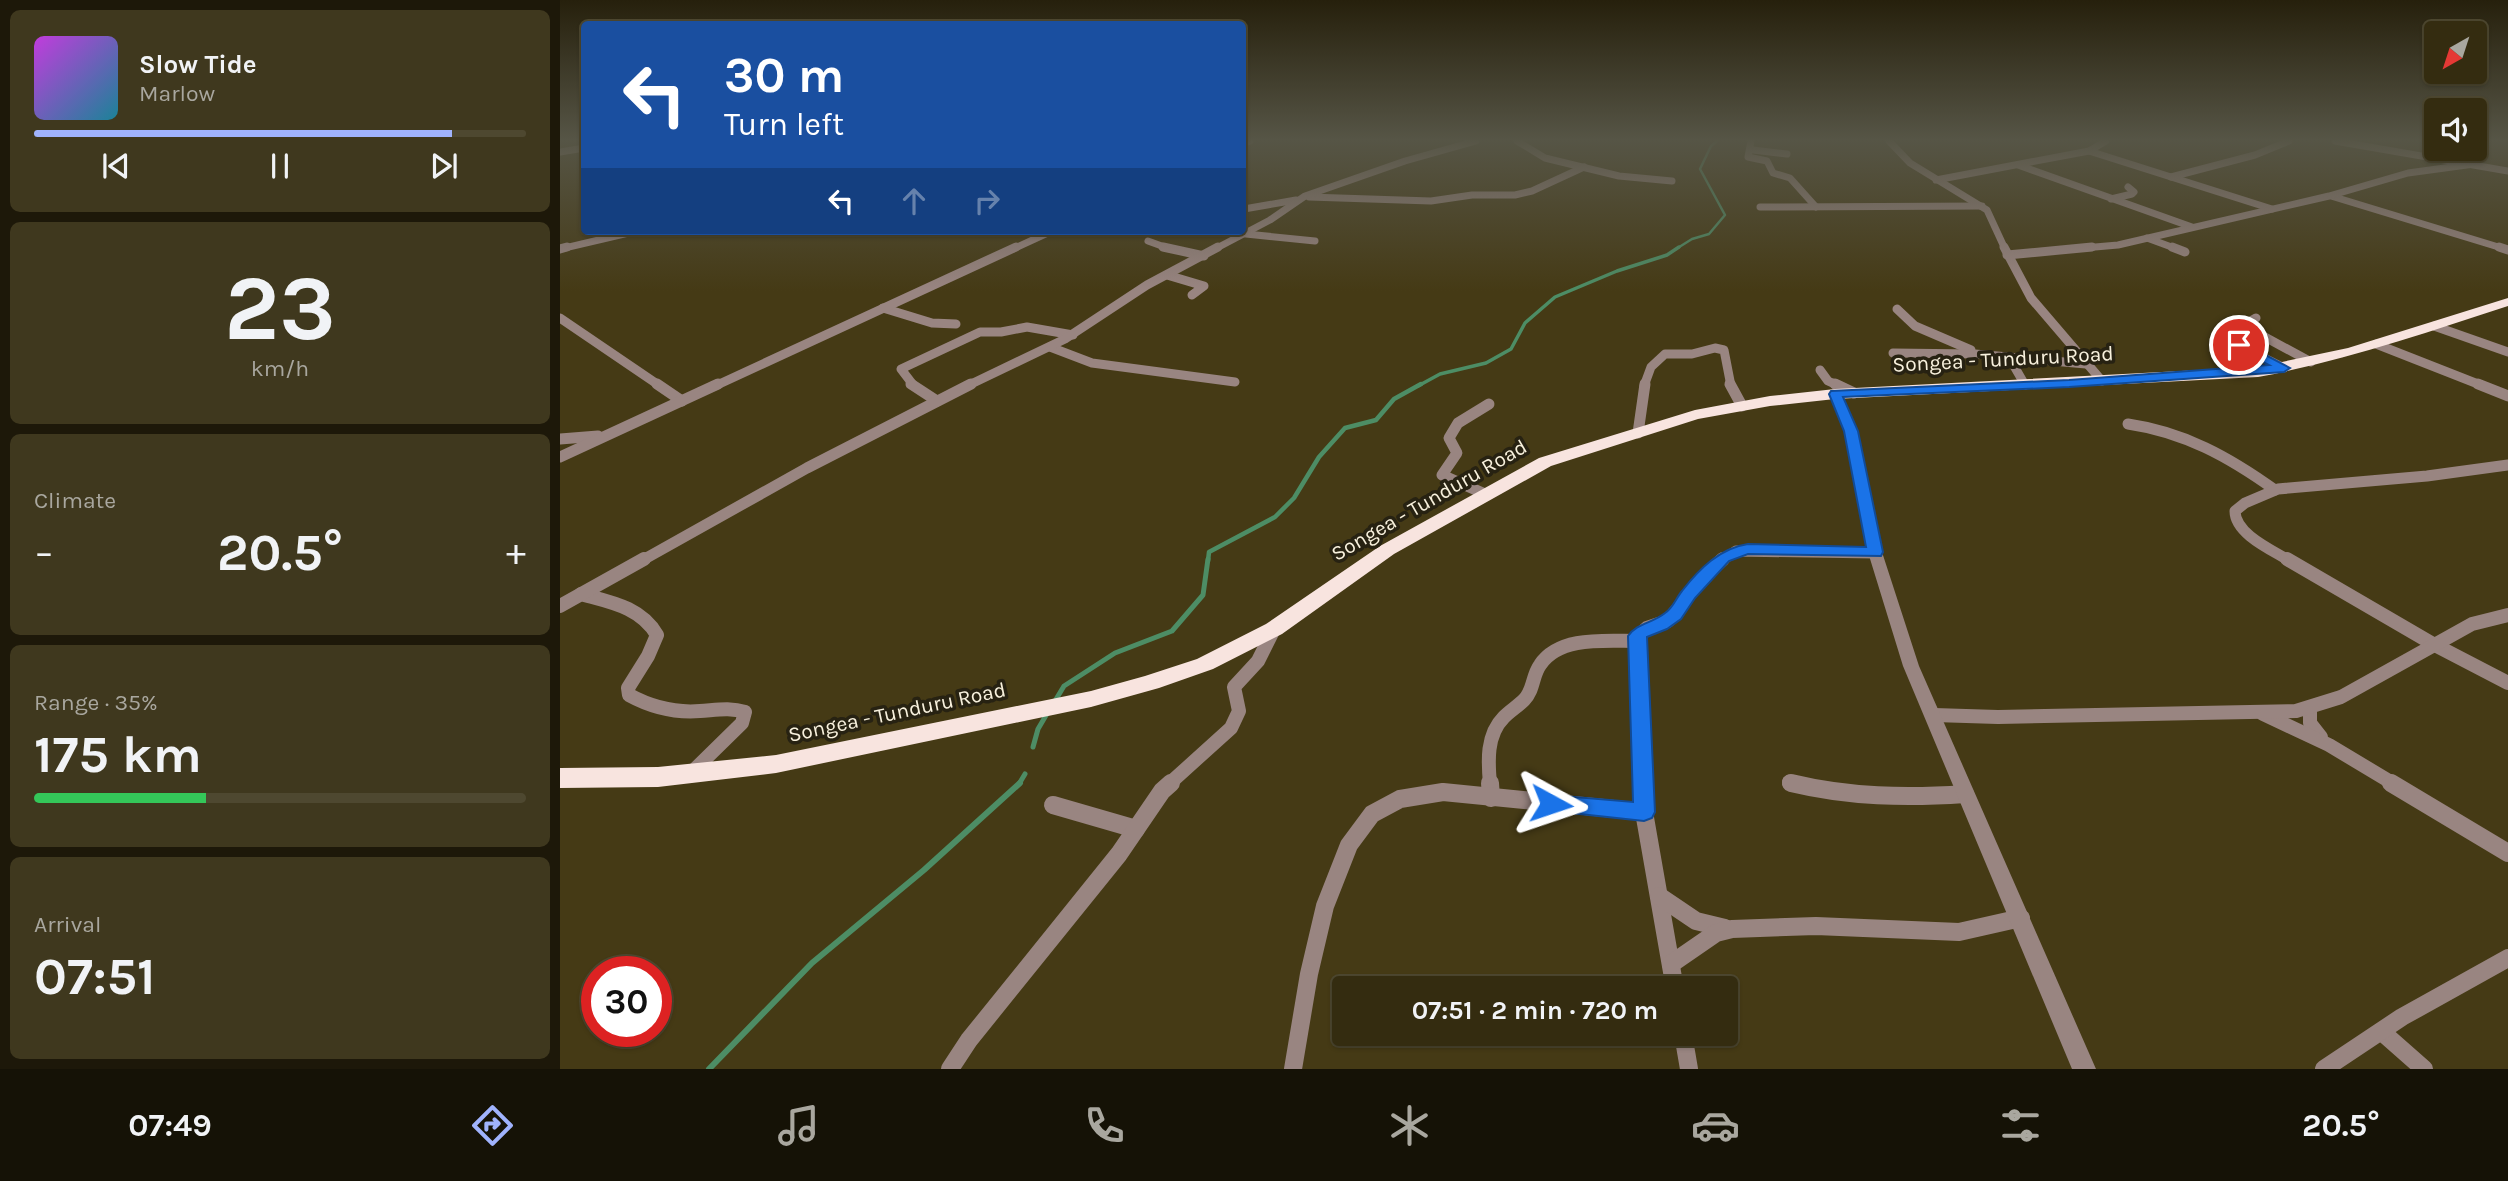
<!DOCTYPE html>
<meta charset="utf-8">
<style>
:root{--surface:#342c10;--page:#3f381e;--text:#f1f3f6;--muted:#a9a79f;--line:#4e4830;--accent:#a0b3fd}
body{margin:0;font-family:Karla,sans-serif;background:var(--page);color:var(--text);height:100vh;display:flex;flex-direction:column;font-size:26px;white-space:nowrap}
*{box-sizing:border-box;margin:0}
p{font-size:23px;color:var(--muted)}
.icon{flex:none;width:38px;height:38px;fill:none;stroke:currentColor;stroke-width:2;stroke-linecap:round;stroke-linejoin:round}
.map{position:relative;flex:1;overflow:hidden}
.details{display:flex;flex-direction:column;gap:10px;padding:10px;background:#1d1809;width:560px}
.details>*{flex:none}
.banner{position:absolute;left:21px;top:21px;width:665px;height:214px;border-radius:7px;box-shadow:0 2px 5px #0004,0 0 0 2px var(--line);background:#1a4fa0;color:#fff;overflow:hidden}
.needle{width:46px;rotate:219deg}
.tools{position:absolute;left:1864px;top:21px;display:grid;gap:14px}
.tools a{display:grid;place-items:center;width:63px;height:63px;border-radius:7px;background:var(--surface);box-shadow:0 2px 5px #0004,0 0 0 2px var(--line);font-size:35px}
.speed{position:absolute;left:21px;top:956px;display:flex;gap:14px;font-size:35px;font-weight:700;text-align:center}
.speed>*{display:grid;place-content:center;width:91px;height:91px;border-radius:50%;background:var(--surface);box-shadow:0 2px 5px #0004,0 0 0 2px var(--line);line-height:1}
.speed .limit{border:10px solid #d22;background:#fff;color:#111}
.pin{position:absolute;display:grid;place-items:center;width:60px;height:60px;color:#fff;margin:-30px;border:4px solid #fff;border-radius:50%;box-shadow:0 2px 7px #0007}
.me{position:absolute;width:77px;margin:-38px;rotate:95deg;stroke-linejoin:round;filter:drop-shadow(0 0 5px #0008)}
.turn{display:flex;align-items:center;gap:24px;height:147px;padding:0 28px;font-size:32px}
.turn .icon{width:91px;height:91px;stroke-width:2.5}
.turn b{display:block;font-size:49px;line-height:60px}
.lanes{display:flex;align-items:center;height:66px;padding:0 28px;background:#0003;justify-content:center;gap:35px;direction:ltr}
.lanes .off{opacity:.35}
.big{font-size:52px;font-weight:700;line-height:1.1}
.details .tile{flex:1;display:flex;flex-direction:column;justify-content:center;gap:10px;min-width:0;padding:0 24px;border-radius:10px;background:var(--page)}
.details .dial{align-items:center;gap:0}
.dial b{font-size:91px;line-height:1}
.song{display:flex;align-items:center;gap:21px}
.cover{width:84px;height:84px;border-radius:10px;background:linear-gradient(135deg,hsl(290 70% 55%),hsl(190 70% 35%))}
.played{height:7px;border-radius:4px;background:linear-gradient(90deg,var(--accent) 85%,var(--line) 85%)}
.keys{display:flex;justify-content:space-around;direction:ltr}
.heat{display:flex;justify-content:space-between;align-items:center;font-size:38px;direction:ltr}
.charge{height:10px;border-radius:5px;background:linear-gradient(90deg,#34c759 35%,var(--line) 0)}
.trip{position:absolute;left:772px;top:976px;width:406px;height:70px;border-radius:7px;background:var(--surface);box-shadow:0 2px 5px #0004,0 0 0 2px var(--line);font-weight:700;line-height:70px;text-align:center}
.menu{display:flex;height:112px;justify-content:space-around;align-items:center;background:#151206;color:var(--muted)}
.menu .icon{width:49px;height:49px}
.menu .active{color:var(--accent)}
.menu b{font-size:32px;color:var(--text)}
main{display:flex;flex:1;min-height:0}
.map>svg:first-child{display:block}
.lines{fill:none;stroke-linecap:round;stroke-linejoin:round}
.stream-far4{stroke:#4d8d65;stroke-width:2.5}
.stream-far3{stroke:#4d8d65;stroke-width:3.5}
.stream-far2{stroke:#4d8d65;stroke-width:4.5}
.stream-far1{stroke:#4d8d65;stroke-width:5}
.stream{stroke:#4d8d65;stroke-width:6}
.minor-far4{stroke:#998581;stroke-width:7}
.minor-far3{stroke:#998581;stroke-width:9}
.minor-far2{stroke:#998581;stroke-width:11}
.minor-far1{stroke:#998581;stroke-width:14}
.minor{stroke:#998581;stroke-width:18}
.tertiary{fill:#998581;fill-rule:evenodd}
.trunk{fill:#f8e4df;fill-rule:evenodd}
.route{fill:#1a73e8;stroke:#114b97;stroke-width:2}
.labels{text-anchor:middle;stroke-width:7;stroke-linejoin:round;paint-order:stroke}
.street-label{font-size:21px;fill:#f8f1dd;stroke:#272212}
</style>
<main>
<section class="details">
<div class="tile">
<div class="song"><i class="cover"></i><div><b>Slow Tide</b><p>Marlow</p></div></div>
<div class="played"></div>
<div class="keys"><svg class="icon" aria-label="previous" viewBox="0 0 24 24"><path d="M18 5L8 12l10 7zM5 5v14"/></svg><svg class="icon" aria-label="pause" viewBox="0 0 24 24"><path d="M8 5v14M16 5v14"/></svg><svg class="icon" aria-label="next" viewBox="0 0 24 24"><path d="M6 5l10 7-10 7zM19 5v14"/></svg></div>
</div>
<div class="tile dial"><b>23</b><p>km/h</p></div>
<div class="tile"><p>Climate</p>
<div class="heat"><a>−</a><b class="big">20.5°</b><a>+</a></div>
</div>
<div class="tile"><p>Range · 35%</p><b class="big">175 km</b><div class="charge"></div></div>
<div class="tile"><p>Arrival</p><b class="big">07:51</b></div>
</section>
<div class="map">
<svg width="1948" height="1069" viewBox="0 0 1948 1069">
<rect width="100%" height="100%" fill="#453a15"/>
<g class="lines">
<polyline class="stream-far4" points="1116,249 1132,239 1149,234 1165,215 1140,169 1151,146 1157,141"/>
<polyline class="stream-far3" points="858,386 880,374 926,363 951,349 965,323 995,297 1057,271 1107,255 1119,247"/>
<polyline class="stream-far2" points="648,561 649,552 715,517 734,498 759,457 785,428 816,420 834,399 861,384"/>
<g class="stream-far1">
<polyline points="495,701 504,686 555,653 612,631 643,595 648,559"/>
<polyline points="473,747 478,729 488,712"/>
<polyline points="459,784 465,774"/>
</g>
<polyline class="stream" points="149,1069 252,963 364,870 460,783"/>
<g class="minor-far4">
<polyline points="957,141 985,158 1059,176 1112,181"/>
<polyline points="1191,141 1188,157 1207,161 1213,173 1230,178 1256,207"/>
<polyline points="1329,141 1350,163 1427,210 1445,249"/>
<polyline points="1775,141 1948,171"/>
<polyline points="682,144 690,141"/>
<polyline points="1193,150 1227,154"/>
<polyline points="1529,151 1712,209"/>
<polyline points="0,152 24,148"/>
<polyline points="1458,165 1632,227"/>
<polyline points="1611,177 1695,155 1729,141"/>
<polyline points="1376,180 1529,151 1546,141"/>
<polyline points="1771,196 1945,249"/>
<polyline points="749,197 871,201 912,195 955,195 972,191 1024,167"/>
<polyline points="1551,199 1572,194 1574,192 1568,187"/>
<polyline points="1200,207 1422,206"/>
<polyline points="684,209 736,200"/>
<polyline points="686,234 755,241"/>
<polyline points="1587,238 1617,249"/>
<polyline points="588,241 610,249"/>
<polyline points="0,249 77,231"/>
<polyline points="453,249 492,231"/>
<polyline points="655,249 710,220 745,196 845,161 916,141"/>
<polyline points="1512,249 1558,245 1769,196 1848,173 1914,164"/>
</g>
<g class="minor-far3">
<polyline points="603,247 644,256"/>
<polyline points="1444,247 1471,298 1542,381"/>
<polyline points="1612,247 1625,252"/>
<polyline points="1939,247 1948,250"/>
<polyline points="0,249 7,247"/>
<polyline points="1447,255 1532,247"/>
<polyline points="607,275 644,286 632,295"/>
<polyline points="323,308 372,323 396,324"/>
<polyline points="1337,309 1355,326 1411,350"/>
<polyline points="0,318 100,386"/>
<polyline points="1696,318 1687,323 1692,330 1751,362"/>
<polyline points="1874,326 1948,352"/>
<polyline points="1661,336 1724,368"/>
<polyline points="1816,344 1923,386"/>
<polyline points="490,347 532,363 675,382"/>
<polyline points="1333,353 1415,354 1526,364"/>
<polyline points="1450,359 1465,385"/>
<polyline points="1260,370 1268,381 1279,386"/>
<polyline points="155,386 456,247"/>
<polyline points="354,386 341,369 420,332 441,332 467,327 513,335"/>
<polyline points="407,386 505,339 587,285 658,247"/>
<polyline points="1084,386 1091,367 1105,354 1132,354 1155,348 1164,350 1171,386"/>
</g>
<g class="minor-far2">
<polyline points="97,384 122,401"/>
<polyline points="351,384 377,401"/>
<polyline points="1170,384 1182,406"/>
<polyline points="1275,384 1294,393"/>
<polyline points="1918,384 1948,396"/>
<path d="M1568,424C1624,432 1669,457 1715,490"/>
<polyline points="1078,433 1085,384"/>
<polyline points="0,439 38,436"/>
<polyline points="0,457 158,384"/>
<polyline points="925,494 882,475 897,453 889,438 898,423 929,404"/>
<polyline points="81,561 247,468 411,384"/>
<polyline points="1161,561 1176,551 1315,553"/>
<path d="M1730,561C1712,550 1675,534 1675,511L1685,503L1718,489L1867,476L1948,465"/>
</g>
<g class="minor-far1">
<polyline points="1727,559 1873,644 1948,683"/>
<path d="M21,594C50,602 81,607 97,635L88,656L68,688L69,695C91,707 115,713 140,711C156,710 170,707 185,712L182,723L132,772"/>
<polyline points="0,606 84,559"/>
<polyline points="1750,708 1750,723 1761,737"/>
<polyline points="1703,714 1769,745 1834,784"/>
<polyline points="1374,715 1438,717 1736,711 1781,697 1912,624 1948,615"/>
<polyline points="1229,782 1238,784"/>
<polyline points="609,784 671,728 679,711 674,687 698,661 714,629"/>
<path d="M930,784C928,762 926,735 944,717C950,711 958,706 964,700C974,690 972,676 980,665C999,636 1045,641 1076,641"/>
<polyline points="1083,784 1078,636 1087,628 1108,621 1144,576 1163,559"/>
</g>
<g class="minor">
<polyline points="930,783 931,798"/>
<polyline points="1083,783 1084,812 1115,989"/>
<path d="M1231,783C1289,797 1346,798 1405,794"/>
<polyline points="1831,783 1948,853"/>
<polyline points="493,805 576,829"/>
<polyline points="1099,896 1136,921 1165,928"/>
<polyline points="1111,964 1156,933 1172,929 1256,926 1399,932 1461,918"/>
<polyline points="1822,1032 1864,1069"/>
<polyline points="1123,1034 1129,1069"/>
<polyline points="390,1069 409,1040 559,854 602,791 611,783"/>
<polyline points="733,1069 749,974 765,906 789,845 812,814 840,799 883,792 1084,812"/>
<polyline points="1764,1069 1842,1017 1948,958"/>
</g>
<polygon class="tertiary" points="1275,391 1281,394 1297,431 1321,549 1359,666 1536,1069 1512,1069 1343,666 1307,549 1285,431 1269,394"/>
<path class="trunk" d="M1948,298V306C1865,333 1784,361 1698,377L1275,399L1210,406L1138,419L991,466L834,554L722,634L653,669L599,688L531,707L216,773L98,787L0,788V768L98,767L216,755L531,691L585,676L637,659L706,624L820,546L979,458L1135,410L1210,396L1275,389L1698,367L1788,348Z"/>
</g>
<linearGradient id="sky" x2="0" y2="1"><stop stop-color="#26200c"/><stop offset="0.48" stop-color="#565546"/><stop offset="1" stop-color="#565546" stop-opacity="0"/></linearGradient>
<rect width="1948" height="291" fill="url(#sky)"/>
<path class="route" d="M1679,341L1730,368L1724,372L1509,387L1283,397L1298,431L1323,552L1321,556L1188,554L1169,561L1135,598L1121,619L1107,629L1087,637L1095,812L1092,818L1084,821L983,810L980,804L983,798L991,795L1073,802L1068,636C1077,623 1093,623 1105,613C1113,608 1116,598 1122,591C1139,569 1160,548 1188,544L1306,547L1284,431L1269,394L1271,391L1509,380L1709,365L1675,348L1673,345Z"/>
<g class="labels">
<g class="street-label">
<text transform="translate(1443 359) rotate(-3)" y="7">Songea - Tunduru Road</text>
<text transform="translate(869 500) rotate(-30)" y="7">Songea - Tunduru Road</text>
<text transform="translate(337 712) rotate(-12)" y="7">Songea - Tunduru Road</text>
</g>
</g>
</svg>
<div class="tools">
<a><svg class="needle" viewBox="-14 -14 28 28"><path d="M0-13l5 13h-10z" fill="#e53935"/><path d="M0 13l5-13h-10z" fill="#a9a79f"/></svg></a>
<a><svg class="icon" aria-label="sound" viewBox="0 0 24 24"><path d="M4 9h4l5-4v14l-5-4H4zM17 9q2 3 0 6"/></svg></a>
</div>
<div class="speed"><div class="limit">30</div></div>
<div class="pin" style="left:1679px;top:345px;background:#d93025"><svg class="icon" aria-label="arrive" viewBox="0 0 24 24"><path d="M6 21V4h12l-3 4 3 4H6"/></svg></div>
<svg class="me" style="left:991px;top:804px" viewBox="-20 -20 40 40"><path d="M0-17L14 15 0 8-14 15z" fill="#1a73e8" stroke="#fff" stroke-width="4"/></svg>
<div class="trip">07:51 · 2 min · 720 m</div>
<div class="banner">
<div class="turn"><svg class="icon" aria-label="left" viewBox="0 0 24 24"><path d="M17 20v-9H6M10 6l-5 5 5 5"/></svg><div><b>30 m</b>Turn left</div></div>
<div class="lanes"><svg class="icon" aria-label="left" viewBox="0 0 24 24"><path d="M17 20v-9H6M10 6l-5 5 5 5"/></svg><svg class="icon off" aria-label="ahead" viewBox="0 0 24 24"><path d="M12 20V5M6 11l6-6 6 6"/></svg><svg class="icon off" aria-label="right" viewBox="0 0 24 24"><path d="M7 20v-9h11M14 6l5 5-5 5"/></svg></div>
</div>
</div>
</main>
<nav class="menu">
<b>07:49</b>
<svg class="icon active" aria-label="directions" viewBox="0 0 24 24"><path d="M12 3l9 9-9 9-9-9zM9 14v-3h6M13 9l2 2-2 2"/></svg>
<svg class="icon" aria-label="music" viewBox="0 0 24 24"><path d="M9 18V5l10-2v13"/><circle cx="6" cy="18" r="3"/><circle cx="16" cy="16" r="3"/></svg>
<svg class="icon" aria-label="phone" viewBox="0 0 24 24"><path d="M5 4h4l2 5-3 2q2 4 5 5l2-3 5 2v4C11 20 4 13 5 4z"/></svg>
<svg class="icon" aria-label="climate" viewBox="0 0 24 24"><path d="M12 3v18M4 7l16 10M4 17L20 7"/></svg>
<svg class="icon" aria-label="car" viewBox="0 0 24 24"><path d="M5 17H2v-5l4-1 3-4h7l3 4 3 1v5h-3M9 17h6M6 11h13"/><circle cx="7" cy="17" r="2"/><circle cx="17" cy="17" r="2"/></svg>
<svg class="icon" aria-label="filters" viewBox="0 0 24 24"><path d="M4 7h16M4 17h16"/><circle cx="9" cy="7" r="2"/><circle cx="15" cy="17" r="2"/></svg>
<b>20.5°</b>
</nav>
